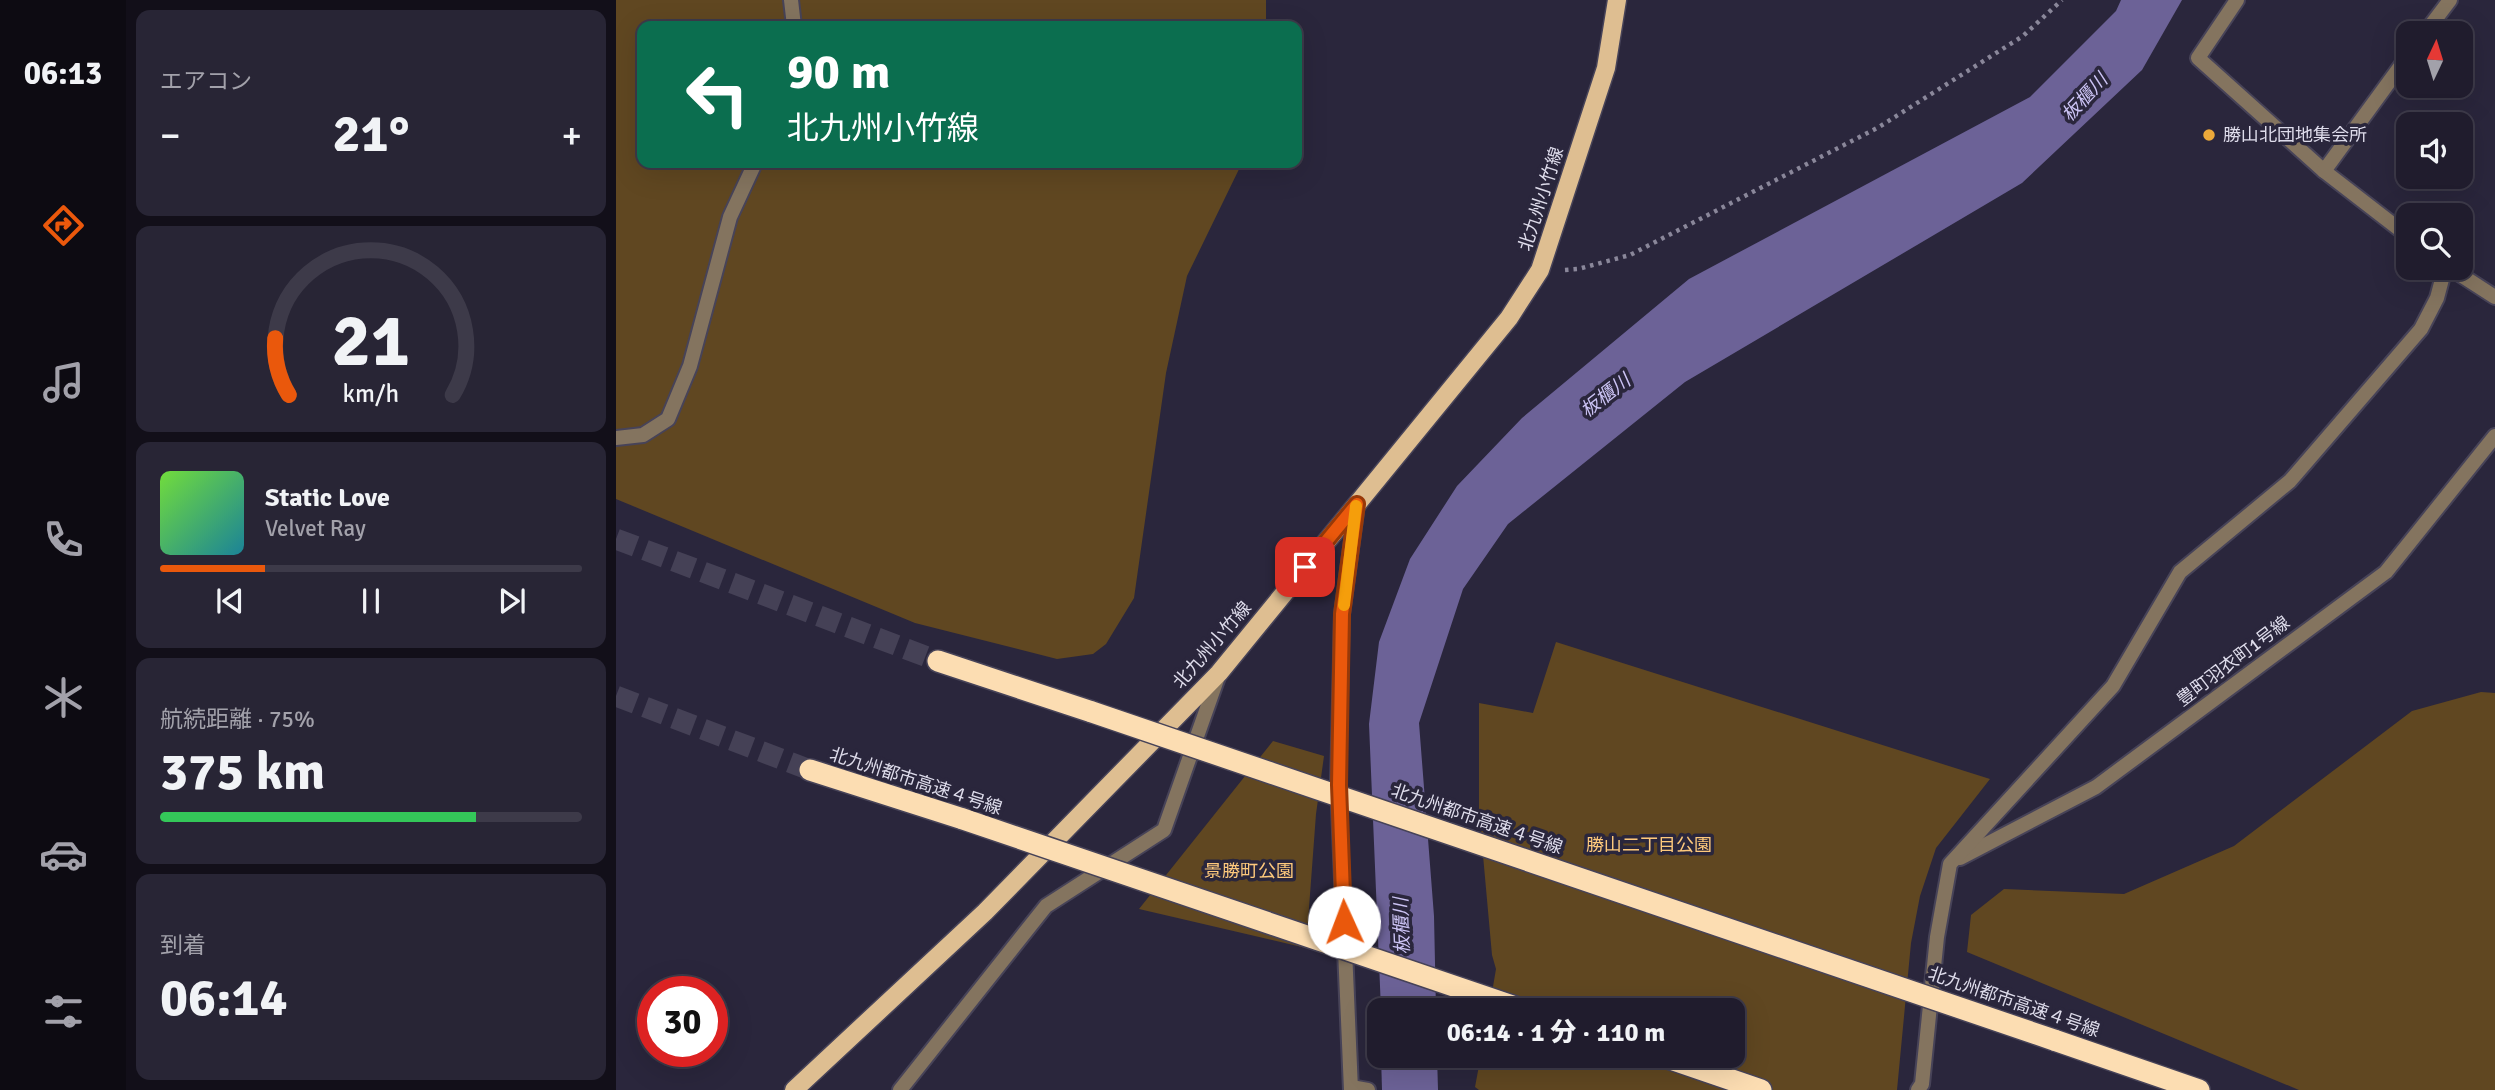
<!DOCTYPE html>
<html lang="ja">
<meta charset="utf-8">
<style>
:root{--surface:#201c2d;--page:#282535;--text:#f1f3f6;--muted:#a2a1aa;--line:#3d3a49;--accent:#ea580c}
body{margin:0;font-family:Signika,"Noto Sans JP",sans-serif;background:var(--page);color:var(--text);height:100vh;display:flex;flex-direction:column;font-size:26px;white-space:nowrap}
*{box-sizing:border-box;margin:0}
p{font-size:23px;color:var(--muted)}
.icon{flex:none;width:38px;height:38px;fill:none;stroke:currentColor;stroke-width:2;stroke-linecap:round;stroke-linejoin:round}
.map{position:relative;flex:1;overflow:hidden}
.side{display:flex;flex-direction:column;gap:10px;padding:10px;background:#120f19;width:490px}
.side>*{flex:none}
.top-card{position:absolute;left:21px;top:21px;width:665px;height:147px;border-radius:14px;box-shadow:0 7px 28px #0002,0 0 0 2px var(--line);background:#0b6e4f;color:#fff;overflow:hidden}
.needle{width:46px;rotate:4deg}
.tools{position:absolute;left:1780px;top:21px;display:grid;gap:14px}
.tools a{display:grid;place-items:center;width:77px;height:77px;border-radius:14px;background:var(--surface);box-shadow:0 7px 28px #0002,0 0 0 2px var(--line);font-size:35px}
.speed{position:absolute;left:21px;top:976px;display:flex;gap:14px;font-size:35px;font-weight:700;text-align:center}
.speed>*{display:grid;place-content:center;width:91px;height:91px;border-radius:50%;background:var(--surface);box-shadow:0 7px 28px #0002,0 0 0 2px var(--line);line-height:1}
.speed .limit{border:10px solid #d22;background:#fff;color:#111}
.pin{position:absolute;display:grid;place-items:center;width:60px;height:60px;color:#fff;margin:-30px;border-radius:14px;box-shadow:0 4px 10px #0006}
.me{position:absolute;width:77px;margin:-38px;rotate:358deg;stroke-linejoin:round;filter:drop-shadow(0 0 5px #0008)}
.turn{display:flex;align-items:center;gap:24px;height:147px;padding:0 35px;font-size:32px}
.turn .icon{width:91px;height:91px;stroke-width:2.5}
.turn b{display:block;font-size:49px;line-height:60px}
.big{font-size:52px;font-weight:800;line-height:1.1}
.side .tile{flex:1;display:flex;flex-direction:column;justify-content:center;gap:10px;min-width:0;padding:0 24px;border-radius:14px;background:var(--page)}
.side .dial{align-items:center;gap:0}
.dial svg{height:182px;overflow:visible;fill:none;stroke:var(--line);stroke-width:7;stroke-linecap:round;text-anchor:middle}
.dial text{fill:var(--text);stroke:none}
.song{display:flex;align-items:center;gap:21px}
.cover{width:84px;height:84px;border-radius:10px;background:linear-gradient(135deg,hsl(100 70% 55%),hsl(190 70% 35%))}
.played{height:7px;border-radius:4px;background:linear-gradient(90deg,var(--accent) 25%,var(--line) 25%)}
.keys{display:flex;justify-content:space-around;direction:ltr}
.heat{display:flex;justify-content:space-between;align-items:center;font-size:38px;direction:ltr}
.charge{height:10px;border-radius:5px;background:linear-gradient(90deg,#34c759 75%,var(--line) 0)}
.trip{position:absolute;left:751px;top:998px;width:378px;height:70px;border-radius:14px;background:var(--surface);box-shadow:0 7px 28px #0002,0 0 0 2px var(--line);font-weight:800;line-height:70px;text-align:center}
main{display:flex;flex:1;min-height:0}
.tabs{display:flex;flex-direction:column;width:126px;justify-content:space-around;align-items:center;background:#0d0b12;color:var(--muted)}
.tabs .icon{width:49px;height:49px}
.tabs .selected{color:var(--accent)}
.tabs b{font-size:32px;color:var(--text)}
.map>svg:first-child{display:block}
.green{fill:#604721}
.water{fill:#6c6297}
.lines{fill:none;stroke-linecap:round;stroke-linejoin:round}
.highway-tunnel{stroke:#454156;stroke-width:21;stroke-dasharray:21 10;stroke-linecap:butt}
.street-casing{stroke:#474358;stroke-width:18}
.primary-casing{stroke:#474358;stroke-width:21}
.highway-casing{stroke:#474358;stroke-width:24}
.path{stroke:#8a879a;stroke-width:4.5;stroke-dasharray:3.5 5;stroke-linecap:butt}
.street{stroke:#84745f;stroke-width:14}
.primary{stroke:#debe91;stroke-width:18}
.highway{stroke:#fcddb2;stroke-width:21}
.highway-bridge-casing{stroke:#474358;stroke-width:24;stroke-linecap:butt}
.highway-bridge{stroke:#fcddb2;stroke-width:21}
.route-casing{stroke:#983908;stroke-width:18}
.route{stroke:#ea580c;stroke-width:12}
.slow{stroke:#f59e0b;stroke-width:12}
.poi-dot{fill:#eca93a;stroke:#2a263c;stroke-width:2.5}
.labels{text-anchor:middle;stroke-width:7;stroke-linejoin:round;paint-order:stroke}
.poi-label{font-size:18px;fill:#dedceb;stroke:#2a263c;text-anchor:start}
.street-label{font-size:18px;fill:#dedceb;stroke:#2a263c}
.park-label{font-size:18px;fill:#fec97c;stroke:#2a263c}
.water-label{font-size:19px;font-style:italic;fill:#ccc4f5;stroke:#2a263c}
</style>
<main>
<nav class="tabs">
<b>06:13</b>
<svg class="icon selected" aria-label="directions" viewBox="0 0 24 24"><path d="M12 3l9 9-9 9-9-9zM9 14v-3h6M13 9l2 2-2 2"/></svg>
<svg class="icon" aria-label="music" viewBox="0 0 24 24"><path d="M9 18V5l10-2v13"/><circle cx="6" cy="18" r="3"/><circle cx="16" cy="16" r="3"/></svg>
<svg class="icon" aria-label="phone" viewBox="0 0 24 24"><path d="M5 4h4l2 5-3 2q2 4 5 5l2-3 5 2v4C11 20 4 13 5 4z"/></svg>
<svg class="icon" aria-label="climate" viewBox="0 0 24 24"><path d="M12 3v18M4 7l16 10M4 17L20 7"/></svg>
<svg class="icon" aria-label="car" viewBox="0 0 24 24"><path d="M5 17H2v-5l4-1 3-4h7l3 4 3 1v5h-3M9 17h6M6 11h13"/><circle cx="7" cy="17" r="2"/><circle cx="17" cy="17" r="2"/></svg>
<svg class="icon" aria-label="filters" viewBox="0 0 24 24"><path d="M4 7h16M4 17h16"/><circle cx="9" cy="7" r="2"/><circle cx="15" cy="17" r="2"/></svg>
</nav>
<section class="side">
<div class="tile"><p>エアコン</p>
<div class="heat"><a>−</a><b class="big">21°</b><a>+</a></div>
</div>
<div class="tile dial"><svg viewBox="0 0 100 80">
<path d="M14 69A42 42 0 1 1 86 69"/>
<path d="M14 69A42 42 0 0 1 8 44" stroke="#ea580c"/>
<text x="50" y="56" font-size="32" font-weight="700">21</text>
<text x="50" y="72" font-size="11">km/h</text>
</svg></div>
<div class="tile">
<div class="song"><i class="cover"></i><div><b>Static Love</b><p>Velvet Ray</p></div></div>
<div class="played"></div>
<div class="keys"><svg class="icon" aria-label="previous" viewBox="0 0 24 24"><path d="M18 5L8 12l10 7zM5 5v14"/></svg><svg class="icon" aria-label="pause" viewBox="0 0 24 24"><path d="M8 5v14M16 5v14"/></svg><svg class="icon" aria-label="next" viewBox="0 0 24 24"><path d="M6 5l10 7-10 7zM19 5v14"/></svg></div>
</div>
<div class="tile"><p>航続距離 · 75%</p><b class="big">375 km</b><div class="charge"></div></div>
<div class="tile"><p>到着</p><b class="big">06:14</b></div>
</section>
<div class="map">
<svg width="1879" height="1090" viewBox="0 0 1879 1090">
<rect width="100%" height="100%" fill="#2a263c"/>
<g class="green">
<polygon points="0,0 650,0 650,26 26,26 26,163 626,163 571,276 550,373 518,598 490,644 477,654 441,659 299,623 0,499"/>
<polygon points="940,642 1374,779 1320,848 1304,896 1295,943 1281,1090 863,1090 859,1087 865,1055 1116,1055 1116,1010 873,1010 880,969 876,955 863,811 863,703 917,713"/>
<polygon points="1865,692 1879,693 1879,1090 1683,1090 1351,952 1355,915 1388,889 1508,894 1618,846 1796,711"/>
<polygon points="657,741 708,756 700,814 690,948 523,909"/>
</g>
<g class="water">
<polygon points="1505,0 1566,0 1526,70 1406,183 1069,382 892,524 847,589 803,723 818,916 820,1010 765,1010 753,724 763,642 794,559 841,486 906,418 1073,279 1414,97 1500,11"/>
<polygon points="765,1055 821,1055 822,1090 766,1090"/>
</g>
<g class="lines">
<g class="highway-tunnel">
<polyline points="0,539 322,661"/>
<polyline points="0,696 194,770"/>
</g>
<defs>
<g id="street">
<polyline points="175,0 178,26"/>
<polyline points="1621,0 1582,58 1708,171 1792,236"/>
<polyline points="1809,33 1834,0"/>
<polyline points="1708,171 1792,56"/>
<polyline points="1834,268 1879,297"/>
<polyline points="0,438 27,435 52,419 74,366 114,217 139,163"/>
<polyline points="1344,858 1480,787 1770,572 1879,436"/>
<polyline points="735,1087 752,1090"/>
<polyline points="284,1090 430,906 548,830 603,674"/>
<polyline points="735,1090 722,785 726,614 741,504"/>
<polyline points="1302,1090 1306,1084 1321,937 1334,864 1497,686 1564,572 1674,481 1805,329 1821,298 1829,268"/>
</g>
<polyline id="primary" points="178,1090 369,912 603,673 893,318 924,270 990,68 1001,0"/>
<g id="highway">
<polyline points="322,661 476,712"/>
<polyline points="194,770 347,819"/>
<polyline points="1438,1040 1583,1090"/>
<polyline points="1043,1055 1145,1090"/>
</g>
</defs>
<use href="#street" class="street-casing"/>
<use href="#primary" class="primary-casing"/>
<use href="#highway" class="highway-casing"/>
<polyline class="path" points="949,270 962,269 1014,255 1263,127 1407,36 1446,0"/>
<use href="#street" class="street"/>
<use href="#primary" class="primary"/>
<use href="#highway" class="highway"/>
<defs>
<g id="highway-bridge">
<polyline points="476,712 1438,1040"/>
<polyline points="347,819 908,1010"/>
</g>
</defs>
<use href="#highway-bridge" class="highway-bridge-casing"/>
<use href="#highway-bridge" class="highway-bridge"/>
</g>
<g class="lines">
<defs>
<polyline id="route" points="689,567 741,504 726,614 723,785 728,922"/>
</defs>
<use href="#route" class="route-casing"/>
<use href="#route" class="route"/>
<polyline class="slow" points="728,605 740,506"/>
</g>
<circle class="poi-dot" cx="1593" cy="135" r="7"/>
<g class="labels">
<g class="poi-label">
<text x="1607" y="141">勝山北団地集会所</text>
</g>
<g class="street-label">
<text transform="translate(925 199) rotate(-72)" y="6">北九州小竹線</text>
<text transform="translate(596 645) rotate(-49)" y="6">北九州小竹線</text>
<text transform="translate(1617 661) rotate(-37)" y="6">豊町羽衣町1号線</text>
<text transform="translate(300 781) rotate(18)" y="6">北九州都市高速４号線</text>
<text transform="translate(861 819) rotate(19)" y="6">北九州都市高速４号線</text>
<text transform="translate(1398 1002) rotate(19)" y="6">北九州都市高速４号線</text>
</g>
<g class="park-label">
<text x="1033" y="851">勝山二丁目公園</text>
<text x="633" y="877">景勝町公園</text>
</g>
<g class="water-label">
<text transform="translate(1468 97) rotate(-47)" y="7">板櫃川</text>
<text transform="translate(989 395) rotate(-38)" y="7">板櫃川</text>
<text transform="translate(785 926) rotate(-92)" y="7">板櫃川</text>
</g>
</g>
</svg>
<div class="tools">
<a><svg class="needle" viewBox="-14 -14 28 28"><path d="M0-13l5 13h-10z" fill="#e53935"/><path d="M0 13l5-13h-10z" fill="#a2a1aa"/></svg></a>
<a><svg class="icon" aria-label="sound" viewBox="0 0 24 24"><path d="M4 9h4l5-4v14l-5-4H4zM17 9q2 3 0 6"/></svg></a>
<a><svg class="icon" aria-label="search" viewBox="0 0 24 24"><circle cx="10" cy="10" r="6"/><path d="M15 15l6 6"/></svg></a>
</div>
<div class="speed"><div class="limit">30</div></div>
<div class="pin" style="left:689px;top:567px;background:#d93025"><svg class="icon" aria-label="arrive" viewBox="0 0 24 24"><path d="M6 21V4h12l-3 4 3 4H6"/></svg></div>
<svg class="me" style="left:728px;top:922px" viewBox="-20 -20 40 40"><circle r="19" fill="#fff"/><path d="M0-13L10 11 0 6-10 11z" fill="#ea580c"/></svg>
<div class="trip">06:14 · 1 分 · 110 m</div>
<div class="top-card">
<div class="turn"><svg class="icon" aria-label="left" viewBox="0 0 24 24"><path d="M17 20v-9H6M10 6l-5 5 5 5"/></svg><div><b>90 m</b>北九州小竹線</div></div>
</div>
</div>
</main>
